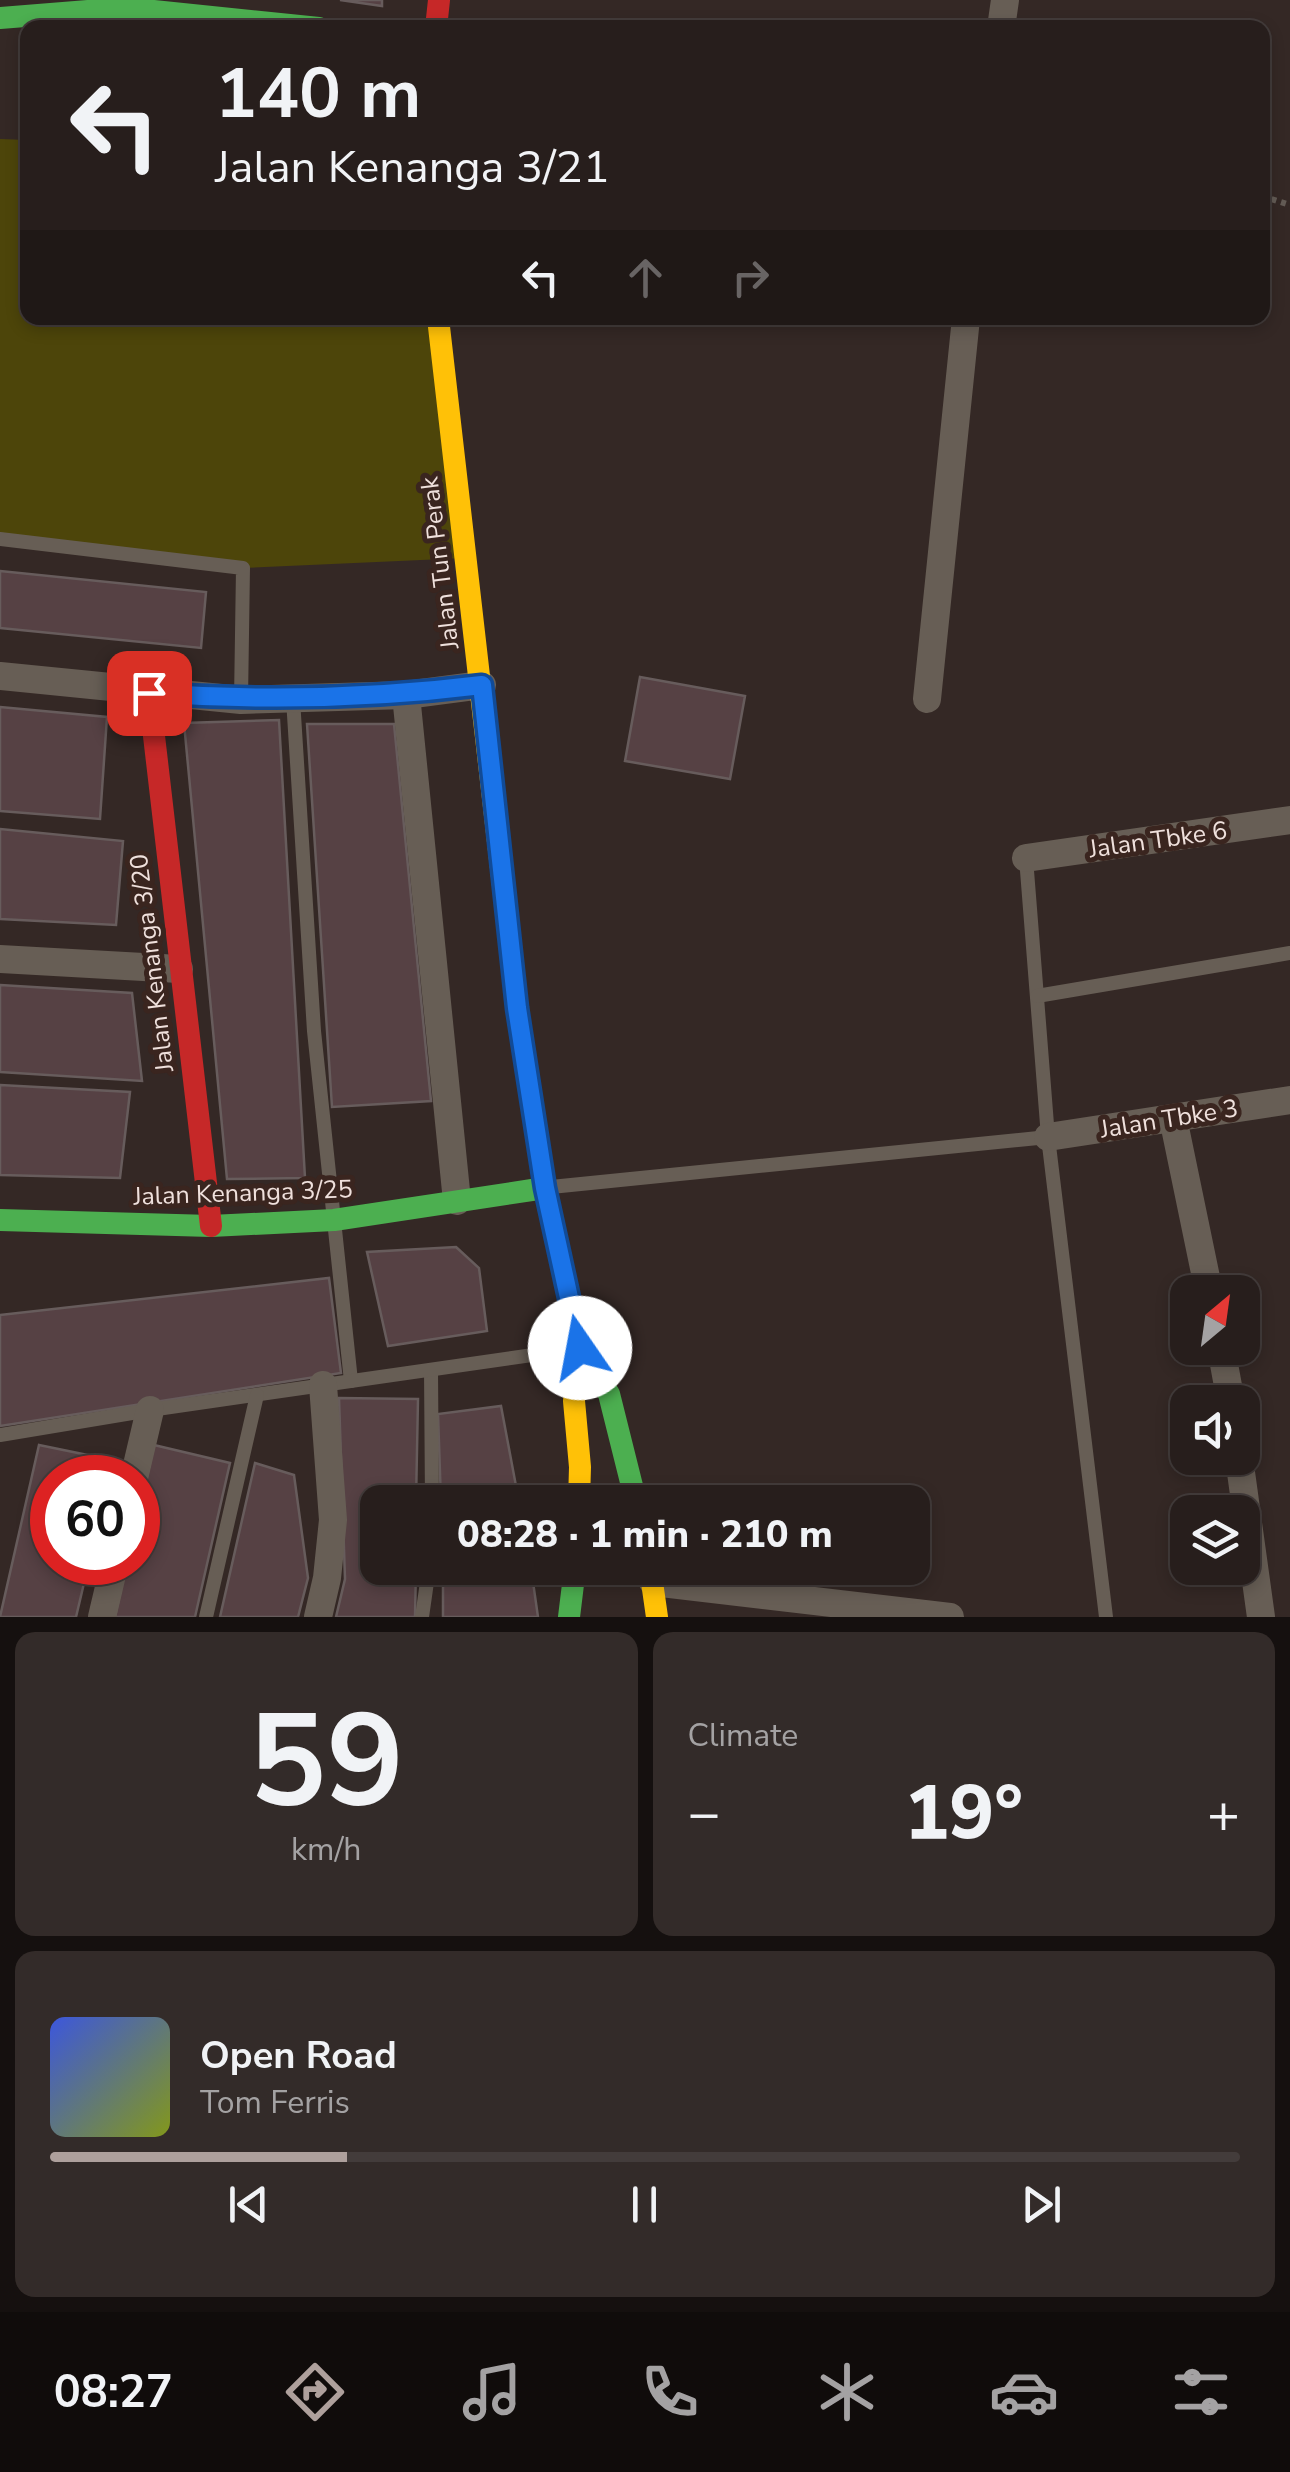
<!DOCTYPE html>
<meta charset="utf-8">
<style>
:root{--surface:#271e1c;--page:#332b29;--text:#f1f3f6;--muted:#a4a2a3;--line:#433c3b;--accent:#aea09c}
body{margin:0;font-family:"Nunito Sans",sans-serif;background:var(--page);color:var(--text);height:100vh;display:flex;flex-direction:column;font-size:38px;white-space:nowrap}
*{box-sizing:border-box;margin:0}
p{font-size:32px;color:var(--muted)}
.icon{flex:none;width:55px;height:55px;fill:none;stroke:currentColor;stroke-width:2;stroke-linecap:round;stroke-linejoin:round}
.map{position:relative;height:1617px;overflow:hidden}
.sheet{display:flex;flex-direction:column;gap:15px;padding:15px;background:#15100f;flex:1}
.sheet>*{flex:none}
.top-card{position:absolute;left:20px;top:20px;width:1250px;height:305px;border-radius:20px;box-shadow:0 5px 15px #0003,0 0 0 2px var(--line);background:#271e1c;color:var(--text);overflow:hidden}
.needle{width:65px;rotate:29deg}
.fabs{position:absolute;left:1170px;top:1275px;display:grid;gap:20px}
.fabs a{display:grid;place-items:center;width:90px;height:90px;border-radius:20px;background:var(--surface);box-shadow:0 5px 15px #0003,0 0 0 2px var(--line);font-size:50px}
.speed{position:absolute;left:30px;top:1455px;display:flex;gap:20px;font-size:50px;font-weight:700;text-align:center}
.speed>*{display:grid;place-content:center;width:130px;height:130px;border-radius:50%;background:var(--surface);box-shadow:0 5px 15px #0003,0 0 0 2px var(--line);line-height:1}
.speed .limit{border:15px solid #d22;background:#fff;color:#111}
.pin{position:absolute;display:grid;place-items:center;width:85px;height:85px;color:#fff;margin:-42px;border-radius:20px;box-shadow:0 5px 15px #0006}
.me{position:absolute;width:110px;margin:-55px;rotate:348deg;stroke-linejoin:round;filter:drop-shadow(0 0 8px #0008)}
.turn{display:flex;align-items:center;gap:35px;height:210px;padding:0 30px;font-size:45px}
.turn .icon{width:130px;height:130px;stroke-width:2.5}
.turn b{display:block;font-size:70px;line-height:85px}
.lanes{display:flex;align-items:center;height:95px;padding:0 30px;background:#0003;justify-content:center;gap:50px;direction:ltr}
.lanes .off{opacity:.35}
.big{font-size:75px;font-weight:800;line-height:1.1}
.sheet .card{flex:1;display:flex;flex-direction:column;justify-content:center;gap:15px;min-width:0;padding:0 35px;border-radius:20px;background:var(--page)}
.sheet .dial{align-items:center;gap:0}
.dial b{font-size:130px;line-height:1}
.song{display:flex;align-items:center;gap:30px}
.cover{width:120px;height:120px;border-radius:15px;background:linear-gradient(135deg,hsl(230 70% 55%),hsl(70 70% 35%))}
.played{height:10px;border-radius:5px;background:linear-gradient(90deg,var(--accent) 25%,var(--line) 25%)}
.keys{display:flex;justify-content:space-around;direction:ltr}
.heat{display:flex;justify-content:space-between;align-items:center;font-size:55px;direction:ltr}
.sheet .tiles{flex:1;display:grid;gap:15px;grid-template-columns:1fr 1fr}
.card:last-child{grid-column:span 2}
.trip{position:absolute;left:360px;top:1485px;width:570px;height:100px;border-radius:20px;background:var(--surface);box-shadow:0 5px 15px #0003,0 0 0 2px var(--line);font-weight:800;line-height:100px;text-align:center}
.dock{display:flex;height:160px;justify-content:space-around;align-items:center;background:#100c0b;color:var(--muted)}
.dock .icon{width:70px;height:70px}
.dock .current{color:var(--accent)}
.dock b{font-size:45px;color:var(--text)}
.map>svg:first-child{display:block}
.green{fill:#4d450a}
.building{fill:#564144;stroke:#675c5c;stroke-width:2.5}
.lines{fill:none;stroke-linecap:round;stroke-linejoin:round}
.path{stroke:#635b55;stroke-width:6;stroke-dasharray:5 5;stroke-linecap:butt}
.lane{stroke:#675e55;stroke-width:14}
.street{stroke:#675e55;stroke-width:28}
.fast{stroke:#4caf50;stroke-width:22}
.slow{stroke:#ffc107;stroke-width:22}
.jam{stroke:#c62828;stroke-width:22}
.route-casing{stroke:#114b97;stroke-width:25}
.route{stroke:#1a73e8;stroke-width:18}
.labels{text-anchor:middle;stroke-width:10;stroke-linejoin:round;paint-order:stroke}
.street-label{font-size:25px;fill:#efe0dc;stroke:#3a251f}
</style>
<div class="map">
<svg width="1290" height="1617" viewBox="0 0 1290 1617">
<rect width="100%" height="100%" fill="#342825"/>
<polygon class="green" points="0,139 27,140 28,318 445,318 466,558 243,568 0,539"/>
<g class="building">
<polygon points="340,0 382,0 382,6"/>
<polygon points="0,571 206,592 201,648 0,628"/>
<polygon points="640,677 745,696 730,779 625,761"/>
<polygon points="0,707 107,717 100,819 0,811"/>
<polygon points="279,720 305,1178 227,1179 184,723"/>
<polygon points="307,724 394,724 431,1101 332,1107"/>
<polygon points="0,829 123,841 116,925 0,919"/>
<polygon points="0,985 132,993 142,1081 0,1072"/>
<polygon points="0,1085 130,1092 120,1178 0,1175"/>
<polygon points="456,1247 479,1268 487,1331 388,1346 367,1252"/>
<polygon points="329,1278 341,1373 0,1426 0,1315"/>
<polygon points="339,1398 418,1399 416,1502 378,1502 378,1568 416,1568 415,1617 336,1617 345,1579"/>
<polygon points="501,1406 519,1502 441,1502 438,1414"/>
<polygon points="39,1445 112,1460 108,1478 52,1478 52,1562 89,1562 76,1617 0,1617"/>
<polygon points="154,1445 230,1463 195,1617 115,1617 127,1562 138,1562 138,1517"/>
<polygon points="255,1463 294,1475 308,1578 298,1617 220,1617"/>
<polygon points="443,1568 531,1568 538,1617 443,1617"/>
</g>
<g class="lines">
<polyline class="path" points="1262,196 1290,205"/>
<g class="lane">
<polyline points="0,539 243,568 241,700"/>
<polyline points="293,699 314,1031 351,1381"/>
<polyline points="1026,858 1048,1137 1106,1617"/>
<polyline points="1037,996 1290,953"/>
<polyline points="551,1187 1048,1137"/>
<polyline points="431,1370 432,1502"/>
<polyline points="0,1435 150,1410 574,1349"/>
<polyline points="206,1617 257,1395"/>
<polyline points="422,1617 429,1568"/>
</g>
<g class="street">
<polyline points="1001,28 1005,0"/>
<polyline points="0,676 241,700 406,695 482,685"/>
<polyline points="406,695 457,1201"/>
<polyline points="927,699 966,318"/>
<polyline points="1026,858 1290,820"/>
<polyline points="0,959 179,969"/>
<polyline points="1173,1118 1209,1292"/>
<polyline points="1048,1137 1290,1100"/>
<polyline points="1221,1348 1231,1402"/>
<polyline points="1239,1458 1261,1617"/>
<polyline points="134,1478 150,1410"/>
<polyline points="653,1582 950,1617"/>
<polyline points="102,1617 115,1562"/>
<polyline points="318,1617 327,1578 333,1520 323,1385"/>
</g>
<g class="fast">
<polyline points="0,18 125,8 319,28"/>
<polyline points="533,1111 545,1188 580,1348 609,1394 636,1502"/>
<polyline points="0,1220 211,1226 334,1220 545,1188"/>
<polyline points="569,1617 575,1568"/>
</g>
<g class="slow">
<polyline points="438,318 517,1008 533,1111"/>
<polyline points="579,1502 580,1467 574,1401 580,1348"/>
<polyline points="650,1568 657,1617"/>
</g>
<g class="jam">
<polyline points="436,28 439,0"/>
<polyline points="149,693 211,1226"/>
</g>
</g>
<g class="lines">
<defs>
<path id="route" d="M149,693C262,701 369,699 482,685L517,1008L545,1188L580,1348"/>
</defs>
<use href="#route" class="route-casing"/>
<use href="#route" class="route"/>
</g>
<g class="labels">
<g class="street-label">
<text transform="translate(439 563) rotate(-97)" y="9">Jalan Tun Perak</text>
<text transform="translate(1158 839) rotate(-8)" y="9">Jalan Tbke 6</text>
<text transform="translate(151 963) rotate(-97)" y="9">Jalan Kenanga 3/20</text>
<text transform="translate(1169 1118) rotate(-9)" y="9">Jalan Tbke 3</text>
<text transform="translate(243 1192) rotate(-2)" y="9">Jalan Kenanga 3/25</text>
</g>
</g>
</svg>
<div class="fabs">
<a><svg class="needle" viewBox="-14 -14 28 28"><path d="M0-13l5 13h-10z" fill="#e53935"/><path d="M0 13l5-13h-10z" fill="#a4a2a3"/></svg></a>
<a><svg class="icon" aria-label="sound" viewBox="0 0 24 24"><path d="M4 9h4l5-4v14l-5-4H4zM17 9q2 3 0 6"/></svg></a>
<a><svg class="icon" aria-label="layers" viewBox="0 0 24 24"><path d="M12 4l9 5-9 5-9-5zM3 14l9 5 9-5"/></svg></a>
</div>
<div class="speed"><div class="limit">60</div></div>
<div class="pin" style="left:149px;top:693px;background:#d93025"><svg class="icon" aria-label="arrive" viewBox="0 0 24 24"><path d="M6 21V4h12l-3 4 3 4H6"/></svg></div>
<svg class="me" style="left:580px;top:1348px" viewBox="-20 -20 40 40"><circle r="19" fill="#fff"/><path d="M0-13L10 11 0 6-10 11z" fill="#1a73e8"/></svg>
<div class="trip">08:28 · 1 min · 210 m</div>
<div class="top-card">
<div class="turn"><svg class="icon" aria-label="left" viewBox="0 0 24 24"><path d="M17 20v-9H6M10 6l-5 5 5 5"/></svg><div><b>140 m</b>Jalan Kenanga 3/21</div></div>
<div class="lanes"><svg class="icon" aria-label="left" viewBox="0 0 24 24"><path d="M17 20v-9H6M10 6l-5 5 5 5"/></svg><svg class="icon off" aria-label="ahead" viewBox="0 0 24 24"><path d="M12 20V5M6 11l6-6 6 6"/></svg><svg class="icon off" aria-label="right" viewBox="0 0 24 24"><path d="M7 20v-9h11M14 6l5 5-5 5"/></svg></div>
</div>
</div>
<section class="sheet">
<div class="tiles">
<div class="card dial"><b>59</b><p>km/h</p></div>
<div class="card"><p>Climate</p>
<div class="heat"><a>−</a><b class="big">19°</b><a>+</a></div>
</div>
<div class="card">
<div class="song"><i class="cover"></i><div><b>Open Road</b><p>Tom Ferris</p></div></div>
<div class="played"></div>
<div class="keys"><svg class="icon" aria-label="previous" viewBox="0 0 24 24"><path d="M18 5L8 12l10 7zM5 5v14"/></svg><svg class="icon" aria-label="pause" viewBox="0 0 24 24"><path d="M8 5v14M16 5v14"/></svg><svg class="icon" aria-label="next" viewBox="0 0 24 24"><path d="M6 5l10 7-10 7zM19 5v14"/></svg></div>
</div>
</div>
</section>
<nav class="dock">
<b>08:27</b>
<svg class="icon current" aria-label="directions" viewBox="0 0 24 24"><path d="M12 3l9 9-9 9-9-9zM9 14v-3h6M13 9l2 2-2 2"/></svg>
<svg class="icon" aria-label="music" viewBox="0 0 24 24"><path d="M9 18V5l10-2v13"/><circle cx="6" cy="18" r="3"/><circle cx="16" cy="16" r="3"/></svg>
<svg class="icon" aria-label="phone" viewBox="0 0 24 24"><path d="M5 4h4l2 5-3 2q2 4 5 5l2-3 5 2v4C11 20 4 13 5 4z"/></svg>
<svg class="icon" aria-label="climate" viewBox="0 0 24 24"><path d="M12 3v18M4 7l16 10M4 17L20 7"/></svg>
<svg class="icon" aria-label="car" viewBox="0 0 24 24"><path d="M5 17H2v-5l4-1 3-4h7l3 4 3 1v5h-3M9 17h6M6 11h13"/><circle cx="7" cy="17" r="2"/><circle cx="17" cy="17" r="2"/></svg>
<svg class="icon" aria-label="filters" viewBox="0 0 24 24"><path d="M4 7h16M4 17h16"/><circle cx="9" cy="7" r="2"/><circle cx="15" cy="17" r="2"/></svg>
</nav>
